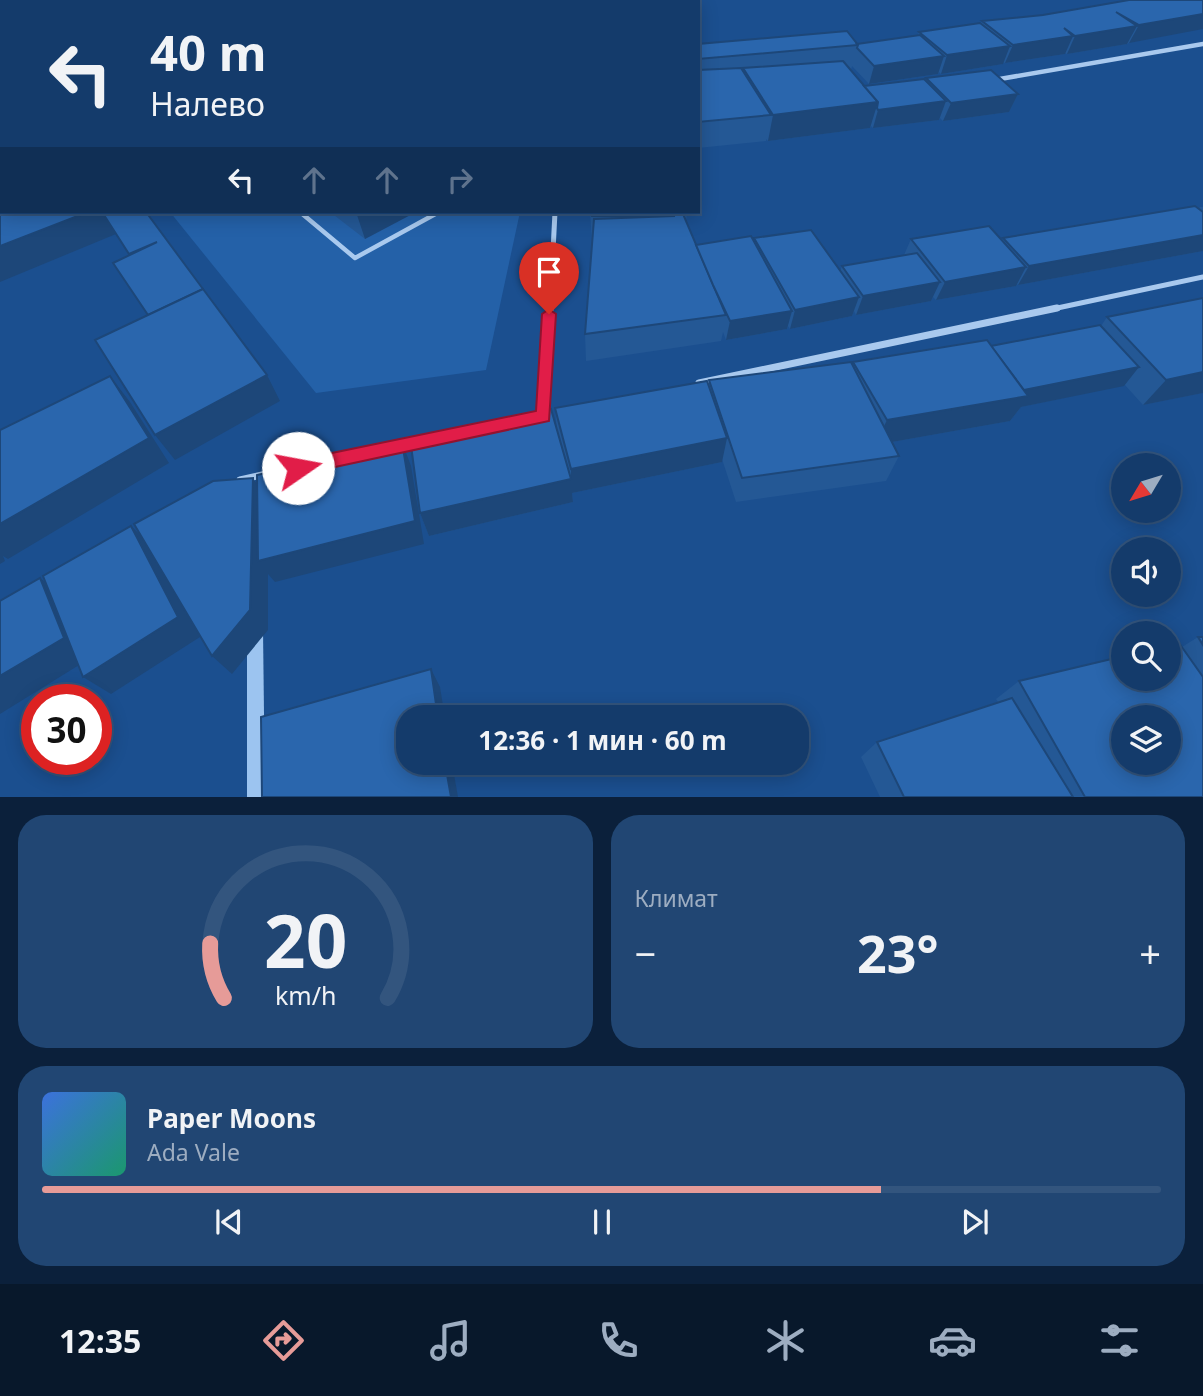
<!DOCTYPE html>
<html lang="ru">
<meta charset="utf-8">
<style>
:root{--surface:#143b6b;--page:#214673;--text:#f1f3f6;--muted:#9dadc1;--line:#33557e;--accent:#e69b98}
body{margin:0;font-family:"Noto Sans",sans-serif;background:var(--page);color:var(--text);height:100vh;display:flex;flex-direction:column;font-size:26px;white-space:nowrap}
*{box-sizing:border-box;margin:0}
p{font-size:23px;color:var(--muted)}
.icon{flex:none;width:38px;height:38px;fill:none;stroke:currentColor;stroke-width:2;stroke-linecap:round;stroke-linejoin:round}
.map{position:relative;height:797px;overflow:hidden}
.drawer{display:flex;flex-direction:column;gap:18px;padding:18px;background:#0b203b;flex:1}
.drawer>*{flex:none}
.guide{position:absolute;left:0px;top:0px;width:700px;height:214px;box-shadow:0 4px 18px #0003,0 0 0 2px var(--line);background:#143b6b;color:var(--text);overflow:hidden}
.needle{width:46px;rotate:232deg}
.tools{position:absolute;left:1111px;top:453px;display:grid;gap:14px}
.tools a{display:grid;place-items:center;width:70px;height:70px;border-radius:50%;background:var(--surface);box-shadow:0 4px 18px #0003,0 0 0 2px var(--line);font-size:35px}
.speed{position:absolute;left:21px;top:684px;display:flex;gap:14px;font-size:35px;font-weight:700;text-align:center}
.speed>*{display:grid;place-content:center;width:91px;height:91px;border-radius:50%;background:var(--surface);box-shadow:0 4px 18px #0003,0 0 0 2px var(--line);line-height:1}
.speed .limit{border:10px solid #d22;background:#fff;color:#111}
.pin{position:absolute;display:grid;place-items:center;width:60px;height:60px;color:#fff;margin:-72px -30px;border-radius:50% 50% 50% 0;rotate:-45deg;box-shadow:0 0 7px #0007}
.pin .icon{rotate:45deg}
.me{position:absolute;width:77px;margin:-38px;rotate:78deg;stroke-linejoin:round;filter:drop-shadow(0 0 5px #0008)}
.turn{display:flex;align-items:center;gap:24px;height:147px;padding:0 35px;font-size:32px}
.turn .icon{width:91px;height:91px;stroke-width:2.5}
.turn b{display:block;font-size:49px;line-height:60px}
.lanes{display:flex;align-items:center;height:66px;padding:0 35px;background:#0003;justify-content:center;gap:35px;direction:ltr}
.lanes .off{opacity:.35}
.big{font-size:52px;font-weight:700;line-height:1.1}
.drawer .card{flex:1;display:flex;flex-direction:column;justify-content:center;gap:10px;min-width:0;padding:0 24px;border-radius:28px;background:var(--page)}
.drawer .dial{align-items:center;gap:0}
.dial svg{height:182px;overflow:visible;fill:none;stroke:var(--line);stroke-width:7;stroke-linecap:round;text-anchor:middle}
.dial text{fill:var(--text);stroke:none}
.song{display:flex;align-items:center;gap:21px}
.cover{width:84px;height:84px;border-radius:10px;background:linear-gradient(135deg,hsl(220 70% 55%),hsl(160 70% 35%))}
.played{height:7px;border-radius:4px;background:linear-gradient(90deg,var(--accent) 75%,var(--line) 75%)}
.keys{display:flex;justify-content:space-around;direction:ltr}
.heat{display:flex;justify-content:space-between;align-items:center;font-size:38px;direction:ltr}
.drawer .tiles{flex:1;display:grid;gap:18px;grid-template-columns:1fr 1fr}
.card:last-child{grid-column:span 2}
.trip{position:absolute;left:396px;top:705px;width:413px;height:70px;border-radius:28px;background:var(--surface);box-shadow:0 4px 18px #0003,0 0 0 2px var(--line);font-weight:700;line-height:70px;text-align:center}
.tab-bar{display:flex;height:112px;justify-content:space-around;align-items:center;background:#08182b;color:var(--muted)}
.tab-bar .icon{width:49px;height:49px}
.tab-bar .on{color:var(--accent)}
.tab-bar b{font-size:32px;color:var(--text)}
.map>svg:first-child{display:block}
.green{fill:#2461a8}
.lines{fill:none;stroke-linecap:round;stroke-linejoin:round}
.stream{fill:#9cc4f0;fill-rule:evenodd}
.service-far1{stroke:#a9c9ee;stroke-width:3.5}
.service{stroke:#a9c9ee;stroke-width:4.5}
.minor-far2{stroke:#a9c9ee;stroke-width:4.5}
.minor-far1{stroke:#a9c9ee;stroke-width:5}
.minor{stroke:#a9c9ee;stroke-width:7}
.wall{fill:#245895}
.shaded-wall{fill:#1d4779}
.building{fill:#2a66ad;stroke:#1d4779;stroke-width:2;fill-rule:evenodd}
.route{fill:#e11d48;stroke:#92132f;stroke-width:2}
</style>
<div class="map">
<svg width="1203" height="798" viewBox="0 0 1203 798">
<rect width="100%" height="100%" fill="#1b4f8f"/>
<polygon class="green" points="170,212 520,212 486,370 316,393"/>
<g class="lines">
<polygon class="stream" points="255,623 260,625 263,630 265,798 247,798 247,630 250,625"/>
<polyline class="service-far1" points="415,0 418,2"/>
<polyline class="service" points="300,212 355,258 439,212"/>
<g class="minor-far2">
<polyline points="529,2 534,0"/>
<polyline points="994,80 1203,44"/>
<polyline points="0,98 2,100"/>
</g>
<g class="minor-far1">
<polyline points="550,310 555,212"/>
<polyline points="1048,310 1203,277"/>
</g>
<g class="minor">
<polyline points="699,383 1057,308"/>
<polyline points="544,416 550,308"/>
<polyline points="394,447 420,442"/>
<polyline points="240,480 266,474"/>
</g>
</g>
<g class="wall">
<polygon points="166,0 251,0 252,2 168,2"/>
<polygon points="330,0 402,0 402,2 333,2"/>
<polygon points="1203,0 1127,44 1067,54 1065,53 1065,54 1005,63 1003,62 1003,64 941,74 939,72 938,74 869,84 852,66 851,70 864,86 925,79 926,78 1018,94 1009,112 943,121 940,118 939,120 873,128 871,126 870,128 768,141 766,139 766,141 698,148 698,44 857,44 918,35 919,32 981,23 982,21"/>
<polygon points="1200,207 1203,207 1203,251 1018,285 1017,284 1016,286 936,300 933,297 931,301 856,315 854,311 852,316 790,329 788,326 787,329 726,340 723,332 721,341 586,361 585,334 592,241 590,212 687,212 686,221 696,245 754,241 754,238 840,271 842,266 904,255 911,239 1002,240 1003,238 1199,209"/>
<polygon points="330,212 416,212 365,239"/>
<polygon points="1203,298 1203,393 1143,405 1125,385 1021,407 1010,421 892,442 899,456 886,481 736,502 722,459 722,462 572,493 573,502 429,536 420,513 557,431 555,408 708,385 709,380 853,364 853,362 991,346 1101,326 1107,317"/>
<polygon points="1198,637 1203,637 1203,797 880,797 861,757 877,742 998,702 996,699 1019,681 1182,647"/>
</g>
<g class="shaded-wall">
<polygon points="172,0 182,0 183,2 173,2"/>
<polygon points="242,0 251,0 252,2 236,2"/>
<polygon points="358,0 402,0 402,2 359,2"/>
<polygon points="1203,14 1203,29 1129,43 1139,25"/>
<polygon points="1137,26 1127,44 1067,54 1075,36"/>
<polygon points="0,28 2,28 2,39 0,36"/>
<polygon points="1073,36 1065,54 1005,63 1013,45"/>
<polygon points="1010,46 1003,64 941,74 947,55"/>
<polygon points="944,56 938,74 869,84 874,66"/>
<polygon points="1018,94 1009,112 943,121 951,103"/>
<polygon points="946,101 939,120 873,128 878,110"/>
<polygon points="878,102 870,128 768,141 773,115"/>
<polygon points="2,193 2,212 0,228 0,194"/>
<polygon points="88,212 144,212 116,234 0,282 0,246"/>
<polygon points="356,212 416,212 365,239"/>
<polygon points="1203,235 1203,251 1018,285 1029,266"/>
<polygon points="1026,267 1016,286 936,300 945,282"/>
<polygon points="940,282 931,301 856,315 863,296"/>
<polygon points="859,297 852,316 790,329 795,310"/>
<polygon points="792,311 787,329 726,340 730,321"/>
<polygon points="1139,367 1124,386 1021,407 1010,421 875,445 887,420 1021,391"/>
<polygon points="1203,372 1203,393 1143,405 1166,380"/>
<polygon points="267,375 280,401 175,460 155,435"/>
<polygon points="110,376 130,402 169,463 8,559 3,556 5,561 0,564 0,524"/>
<polygon points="727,438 722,462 572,493 573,502 429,536 420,513 571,479 571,469"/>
<polygon points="402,442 411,466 424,544 275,582 268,574 268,630 232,674 212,656 253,478 269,502"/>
<polygon points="131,526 154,548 200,637 111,694 83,677"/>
<polygon points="40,578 68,599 92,657 0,714 0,676"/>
<polygon points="431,669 440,687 445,718 438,718"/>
<polygon points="445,763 452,763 458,797 451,797"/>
</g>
<g class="building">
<polygon points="18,0 36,0 38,2 12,2"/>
<polygon points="186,0 242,0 236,2 188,2"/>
<polygon points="609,0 642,0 643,2 609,2"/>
<polygon points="1129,0 1203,0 1203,14 1139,25 1116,12 1137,26 1075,36 1064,28 1073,36 1013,45 982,21 1043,15"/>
<rect x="0" y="5" width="2" height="23"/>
<polygon points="980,23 1010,46 947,55 919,32"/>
<polygon points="847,31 858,45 698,59 698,44"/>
<polygon points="920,35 944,56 874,66 857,48 858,45 857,44"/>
<polygon points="843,61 878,102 773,115 743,68"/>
<polygon points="741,68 771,115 698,122 698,70"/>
<polygon points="991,70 1018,94 951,103 926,78"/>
<polygon points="924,79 946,101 878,110 877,108 878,102 864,86"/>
<polygon points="0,137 2,139 2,193 0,194"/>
<polygon points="2,205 2,212 88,212 0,246 0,206"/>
<polygon points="1195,206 1203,212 1203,235 1029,266 1003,238"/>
<polygon points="113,212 146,212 203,289 148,315 113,263 157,242 129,254 104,215"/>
<polygon points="591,212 687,212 687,214 683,214 726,315 585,334 594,219 675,216 592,216"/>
<polygon points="989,226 1026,267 945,282 911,239"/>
<polygon points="811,230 859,297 795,310 754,238"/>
<polygon points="751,236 792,311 730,321 713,285 696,245"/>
<polygon points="917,253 940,282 863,296 842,266"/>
<polygon points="203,289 267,375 155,435 95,340"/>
<polygon points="1203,298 1203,372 1166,380 1107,317"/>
<polygon points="1100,325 1139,367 1024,390 991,346"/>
<polygon points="987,340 1028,396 887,420 853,362"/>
<polygon points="851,362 899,456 742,478 709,380"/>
<polygon points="110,376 149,438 0,524 0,430"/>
<polygon points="707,381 727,438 571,469 555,408"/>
<polygon points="551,409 571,479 420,513 410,438"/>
<polygon points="402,442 415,521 258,561 257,475"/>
<polygon points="253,478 250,610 212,656 134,524 213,481"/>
<polygon points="131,526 178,617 83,677 43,576"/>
<polygon points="40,578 64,638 0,676 0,601"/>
<polygon points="1198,637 1203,637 1203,645"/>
<path d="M1179,643L1203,677V797H1085L1019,681L1124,656V679H1169V645ZM1124,718H1169V763H1124Z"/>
<polygon points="431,669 438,718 408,718 408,763 445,763 451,797 262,797 261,717"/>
<polygon points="1012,698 1073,797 904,797 877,742"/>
</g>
<polygon class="route" points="549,309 556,314 549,421 298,475 292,473 290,468 292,463 298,460 536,411 542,314"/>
</svg>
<div class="tools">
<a><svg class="needle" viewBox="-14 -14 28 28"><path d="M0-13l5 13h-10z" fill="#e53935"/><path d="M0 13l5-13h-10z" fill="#9dadc1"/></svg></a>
<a><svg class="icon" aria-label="sound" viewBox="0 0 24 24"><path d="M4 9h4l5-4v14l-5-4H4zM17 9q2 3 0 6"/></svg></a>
<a><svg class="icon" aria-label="search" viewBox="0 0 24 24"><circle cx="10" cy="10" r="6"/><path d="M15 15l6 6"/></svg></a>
<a><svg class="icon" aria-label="layers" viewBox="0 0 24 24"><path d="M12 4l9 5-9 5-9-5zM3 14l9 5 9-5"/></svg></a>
</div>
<div class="speed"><div class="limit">30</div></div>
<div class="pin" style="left:549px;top:314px;background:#d93025"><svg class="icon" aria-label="arrive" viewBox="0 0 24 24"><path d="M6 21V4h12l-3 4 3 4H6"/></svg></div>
<svg class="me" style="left:298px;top:468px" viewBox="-20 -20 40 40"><circle r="19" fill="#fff"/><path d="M0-13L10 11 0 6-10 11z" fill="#e11d48"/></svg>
<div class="trip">12:36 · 1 мин · 60 m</div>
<div class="guide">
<div class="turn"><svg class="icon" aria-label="left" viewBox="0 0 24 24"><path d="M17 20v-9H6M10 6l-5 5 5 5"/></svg><div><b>40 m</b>Налево</div></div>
<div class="lanes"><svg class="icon" aria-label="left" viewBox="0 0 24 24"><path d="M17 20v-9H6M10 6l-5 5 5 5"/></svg><svg class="icon off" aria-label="ahead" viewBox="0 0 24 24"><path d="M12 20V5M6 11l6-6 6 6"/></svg><svg class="icon off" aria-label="ahead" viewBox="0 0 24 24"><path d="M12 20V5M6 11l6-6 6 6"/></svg><svg class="icon off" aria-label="right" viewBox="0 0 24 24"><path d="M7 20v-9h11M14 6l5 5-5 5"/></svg></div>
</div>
</div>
<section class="drawer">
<div class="tiles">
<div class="card dial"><svg viewBox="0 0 100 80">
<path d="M14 69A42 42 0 1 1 86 69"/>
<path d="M14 69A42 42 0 0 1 8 45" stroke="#e69b98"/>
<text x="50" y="56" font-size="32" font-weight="700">20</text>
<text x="50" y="72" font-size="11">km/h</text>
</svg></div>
<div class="card"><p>Климат</p>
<div class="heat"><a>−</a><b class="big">23°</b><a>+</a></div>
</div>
<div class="card">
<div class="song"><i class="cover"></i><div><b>Paper Moons</b><p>Ada Vale</p></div></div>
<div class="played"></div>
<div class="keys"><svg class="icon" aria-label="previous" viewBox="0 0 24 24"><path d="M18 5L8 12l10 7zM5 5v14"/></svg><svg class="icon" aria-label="pause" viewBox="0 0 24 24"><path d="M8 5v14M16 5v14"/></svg><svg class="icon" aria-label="next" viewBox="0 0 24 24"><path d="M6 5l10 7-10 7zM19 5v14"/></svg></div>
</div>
</div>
</section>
<nav class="tab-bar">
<b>12:35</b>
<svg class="icon on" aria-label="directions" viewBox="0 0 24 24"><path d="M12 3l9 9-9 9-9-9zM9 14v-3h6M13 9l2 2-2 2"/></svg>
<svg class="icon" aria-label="music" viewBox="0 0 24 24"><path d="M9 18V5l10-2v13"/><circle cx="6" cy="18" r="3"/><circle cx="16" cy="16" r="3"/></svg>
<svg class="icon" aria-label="phone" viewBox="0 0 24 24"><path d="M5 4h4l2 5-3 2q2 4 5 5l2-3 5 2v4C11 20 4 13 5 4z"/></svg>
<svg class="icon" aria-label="climate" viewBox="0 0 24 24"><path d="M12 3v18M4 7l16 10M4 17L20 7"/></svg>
<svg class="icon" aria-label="car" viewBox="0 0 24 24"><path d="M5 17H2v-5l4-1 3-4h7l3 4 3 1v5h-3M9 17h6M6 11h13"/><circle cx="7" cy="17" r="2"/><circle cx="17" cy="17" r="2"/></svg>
<svg class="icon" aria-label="filters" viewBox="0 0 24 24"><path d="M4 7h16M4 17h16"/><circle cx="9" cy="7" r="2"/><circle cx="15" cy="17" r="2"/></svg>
</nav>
